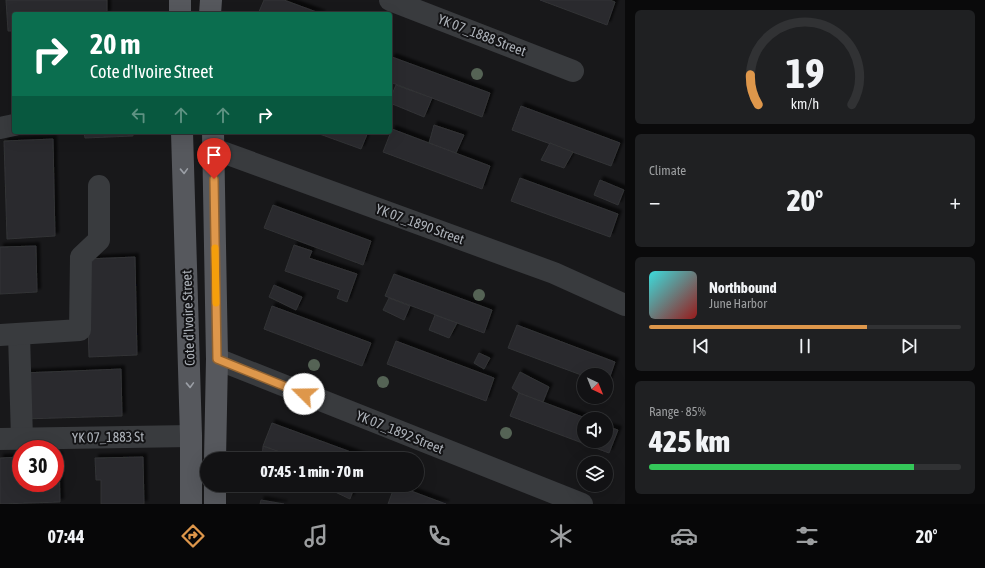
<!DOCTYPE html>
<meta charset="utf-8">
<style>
:root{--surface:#121214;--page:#1f2022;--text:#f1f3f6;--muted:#9c9ea0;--line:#313234;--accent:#de974b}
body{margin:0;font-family:"Asap Condensed",sans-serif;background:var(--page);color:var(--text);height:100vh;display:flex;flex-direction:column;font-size:15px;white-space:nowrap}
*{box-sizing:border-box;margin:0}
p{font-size:13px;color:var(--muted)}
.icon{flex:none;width:22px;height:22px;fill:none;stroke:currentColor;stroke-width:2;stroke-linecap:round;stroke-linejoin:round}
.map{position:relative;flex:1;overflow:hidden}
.sheet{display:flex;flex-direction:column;gap:10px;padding:10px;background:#0a0a0b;width:360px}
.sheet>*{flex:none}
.hud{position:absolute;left:12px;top:12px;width:380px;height:122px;border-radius:4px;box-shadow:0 4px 16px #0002,0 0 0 1px var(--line);background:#0b6e4f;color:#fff;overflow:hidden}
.needle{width:26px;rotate:137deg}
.tools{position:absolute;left:577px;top:368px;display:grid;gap:8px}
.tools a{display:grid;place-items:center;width:36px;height:36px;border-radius:50%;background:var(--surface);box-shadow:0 4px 16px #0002,0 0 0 1px var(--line);font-size:20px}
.speed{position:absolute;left:12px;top:440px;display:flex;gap:8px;font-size:20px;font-weight:700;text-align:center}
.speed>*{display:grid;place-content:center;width:52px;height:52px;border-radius:50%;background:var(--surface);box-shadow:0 4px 16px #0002,0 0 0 1px var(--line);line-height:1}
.speed .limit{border:6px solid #d22;background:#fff;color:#111}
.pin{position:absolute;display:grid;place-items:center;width:34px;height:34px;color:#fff;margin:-41px -17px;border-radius:50% 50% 50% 0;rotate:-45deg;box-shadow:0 0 4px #0007}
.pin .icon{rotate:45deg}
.me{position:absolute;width:44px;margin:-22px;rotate:292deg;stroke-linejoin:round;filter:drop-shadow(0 0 3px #0008)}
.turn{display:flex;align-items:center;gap:14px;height:84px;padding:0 12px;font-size:18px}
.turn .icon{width:52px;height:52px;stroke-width:2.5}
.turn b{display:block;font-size:28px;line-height:34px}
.lanes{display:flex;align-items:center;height:38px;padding:0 12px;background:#0003;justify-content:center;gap:20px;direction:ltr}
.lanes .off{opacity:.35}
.big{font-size:30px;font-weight:800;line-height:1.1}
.sheet .widget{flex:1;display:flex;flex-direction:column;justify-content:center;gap:6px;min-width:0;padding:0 14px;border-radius:6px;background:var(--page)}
.sheet .dial{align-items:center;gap:0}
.dial svg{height:104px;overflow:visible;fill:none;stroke:var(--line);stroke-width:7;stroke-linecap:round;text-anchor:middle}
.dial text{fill:var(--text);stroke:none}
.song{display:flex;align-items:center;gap:12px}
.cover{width:48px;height:48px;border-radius:6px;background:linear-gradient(135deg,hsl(180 70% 55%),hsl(0 70% 35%))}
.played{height:4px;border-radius:2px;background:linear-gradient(90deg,var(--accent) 70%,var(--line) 70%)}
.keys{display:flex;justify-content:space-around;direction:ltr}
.heat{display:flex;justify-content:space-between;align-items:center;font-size:22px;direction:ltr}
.charge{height:6px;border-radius:3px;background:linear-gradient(90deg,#34c759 85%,var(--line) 0)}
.trip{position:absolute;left:200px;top:452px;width:224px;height:40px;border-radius:20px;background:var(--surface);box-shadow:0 4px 16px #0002,0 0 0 1px var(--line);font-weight:800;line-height:40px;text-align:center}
.tab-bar{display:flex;height:64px;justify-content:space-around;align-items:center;background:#070708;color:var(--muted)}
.tab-bar .icon{width:28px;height:28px}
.tab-bar .current{color:var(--accent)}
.tab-bar b{font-size:18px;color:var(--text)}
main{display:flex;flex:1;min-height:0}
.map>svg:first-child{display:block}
.building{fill:#2b2b2e;stroke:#323335;filter:url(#shadow)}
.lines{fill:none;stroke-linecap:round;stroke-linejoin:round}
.minor{stroke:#393b3e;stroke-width:22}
.major{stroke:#56585d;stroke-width:22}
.tree{fill:#556355}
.oneway{stroke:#9b9fa6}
.route-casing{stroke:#906231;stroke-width:10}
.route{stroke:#de974b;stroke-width:7}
.slow{stroke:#f59e0b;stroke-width:7}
.labels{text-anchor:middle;stroke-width:4;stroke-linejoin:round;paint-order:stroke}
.street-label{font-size:14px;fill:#acb1b8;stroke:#131315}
</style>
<main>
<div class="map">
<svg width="625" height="504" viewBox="0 0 625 504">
<defs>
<filter id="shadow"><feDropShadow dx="3.5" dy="-3.5" stdDeviation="1" flood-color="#0009"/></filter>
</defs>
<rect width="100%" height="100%" fill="#18181a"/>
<g class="building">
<polygon points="6,0 107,0 107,14 14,14 14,31 8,31"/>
<polygon points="264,0 284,0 322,14 258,14"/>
<polygon points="540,0 610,0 615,2 607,25"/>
<polygon points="392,57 490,93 482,117 390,82 390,61"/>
<polygon points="396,85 432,98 424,117 390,103 390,99"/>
<polygon points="521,106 620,143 611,166 512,130"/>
<polygon points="434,125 464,135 456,153 429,143"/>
<polygon points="392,129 490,166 482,189 383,152"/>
<polygon points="84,132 133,132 133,136 85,138"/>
<polygon points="314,132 368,132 361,149"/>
<polygon points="53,139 55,236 7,239 4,141"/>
<polygon points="550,143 573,152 564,168 541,160"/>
<polygon points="520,178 618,214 610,237 511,201"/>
<polygon points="600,180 624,190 618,205 594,195"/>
<polygon points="273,205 371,241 363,265 264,228"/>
<polygon points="294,245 312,251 309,258 357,274 347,302 337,298 340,290 285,271"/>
<polygon points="36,246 37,292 0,294 0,247"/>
<polygon points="135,257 137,355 89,357 86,259"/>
<polygon points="394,274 492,310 484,333 385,296"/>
<polygon points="274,285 302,297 296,310 269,297"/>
<polygon points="389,298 410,306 404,320 383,310"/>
<polygon points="272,306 371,343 362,366 264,329"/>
<polygon points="435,315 457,323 449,338 429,330"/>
<polygon points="517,325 615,362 607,385 606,375 584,375 584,376 508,348"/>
<polygon points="396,341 494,378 486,401 387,364"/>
<polygon points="479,353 490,358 484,369 474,363"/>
<polygon points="121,369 122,416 23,419 22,373"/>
<polygon points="520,372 549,387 543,402 519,393 512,388"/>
<polygon points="584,381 584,394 580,393"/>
<polygon points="519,393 588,419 584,419 584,441 606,441 606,426 618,430 609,453 510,416"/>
<polygon points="272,423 370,459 299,459 291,456 263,446"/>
<polygon points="263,446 291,456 290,459 262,459"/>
<polygon points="55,455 59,455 60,502 0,504 0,458 21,457 21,483 55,483"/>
<polygon points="143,457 144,504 101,504 101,480 96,480 95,458"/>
<polygon points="335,485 355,485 350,499 333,491"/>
<polygon points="395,485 446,504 388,504"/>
<polygon points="261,500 284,504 260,504"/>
</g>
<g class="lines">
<g class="minor">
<polyline points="390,0 573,71"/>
<polyline points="0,128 14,125"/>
<polyline points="214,149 554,273 625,305"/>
<polyline points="19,334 22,439"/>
<polyline points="0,335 80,330 81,257 99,240 99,186"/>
<polyline points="217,359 582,504"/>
<polyline points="0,439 191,436"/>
</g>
<g class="major">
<polyline points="180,14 180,0"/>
<polyline points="210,14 211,0"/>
<polyline points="182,132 191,436 191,504"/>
<polyline points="213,132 217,359 215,459"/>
<polyline points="215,485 215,504"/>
</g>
</g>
<g class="tree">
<circle cx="477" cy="74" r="6"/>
<circle cx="479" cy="295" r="6"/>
<circle cx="314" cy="365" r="6"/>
<circle cx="383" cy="382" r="6"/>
<circle cx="506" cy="433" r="6"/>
</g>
<defs><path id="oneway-chevron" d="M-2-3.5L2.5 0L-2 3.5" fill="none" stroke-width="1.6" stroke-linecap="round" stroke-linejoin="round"/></defs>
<g class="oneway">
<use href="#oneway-chevron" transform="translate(184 171) rotate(88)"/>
<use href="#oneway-chevron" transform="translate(190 385) rotate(88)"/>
</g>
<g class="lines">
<defs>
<polyline id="route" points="214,179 217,359 304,394"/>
</defs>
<use href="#route" class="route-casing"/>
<use href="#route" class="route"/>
<polyline class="slow" points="215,248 216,303"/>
</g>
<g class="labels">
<g class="street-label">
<text transform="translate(482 35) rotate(21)" y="5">YK 07_1888 Street</text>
<text transform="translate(420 224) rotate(20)" y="5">YK 07_1890 Street</text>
<text transform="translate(188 318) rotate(-92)" y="5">Cote d'Ivoire Street</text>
<text transform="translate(400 432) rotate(22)" y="5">YK 07_1892 Street</text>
<text transform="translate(108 437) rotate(-1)" y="5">YK 07_1883 St</text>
</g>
</g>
</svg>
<div class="tools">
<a><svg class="needle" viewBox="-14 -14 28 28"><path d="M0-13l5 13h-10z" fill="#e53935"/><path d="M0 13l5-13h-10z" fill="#9c9ea0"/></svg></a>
<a><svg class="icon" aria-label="sound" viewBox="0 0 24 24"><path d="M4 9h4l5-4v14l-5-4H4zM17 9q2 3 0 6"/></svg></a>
<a><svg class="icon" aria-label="layers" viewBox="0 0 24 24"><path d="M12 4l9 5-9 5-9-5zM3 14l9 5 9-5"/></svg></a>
</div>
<div class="speed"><div class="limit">30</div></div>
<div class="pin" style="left:214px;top:179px;background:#d93025"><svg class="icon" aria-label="arrive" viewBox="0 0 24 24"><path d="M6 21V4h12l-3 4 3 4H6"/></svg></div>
<svg class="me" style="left:304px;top:394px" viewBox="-20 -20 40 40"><circle r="19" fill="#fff"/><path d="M0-13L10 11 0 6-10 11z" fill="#de974b"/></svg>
<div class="trip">07:45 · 1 min · 70 m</div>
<div class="hud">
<div class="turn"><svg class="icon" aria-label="right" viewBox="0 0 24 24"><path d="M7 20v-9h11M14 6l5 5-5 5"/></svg><div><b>20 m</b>Cote d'Ivoire Street</div></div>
<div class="lanes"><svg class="icon off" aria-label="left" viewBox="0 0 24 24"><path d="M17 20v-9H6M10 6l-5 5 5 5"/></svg><svg class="icon off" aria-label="ahead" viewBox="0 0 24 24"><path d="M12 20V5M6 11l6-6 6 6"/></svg><svg class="icon off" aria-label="ahead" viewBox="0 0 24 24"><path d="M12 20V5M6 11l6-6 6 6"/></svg><svg class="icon" aria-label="right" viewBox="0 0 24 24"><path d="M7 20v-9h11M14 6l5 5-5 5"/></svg></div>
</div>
</div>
<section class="sheet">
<div class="widget dial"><svg viewBox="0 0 100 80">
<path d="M14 69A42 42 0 1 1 86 69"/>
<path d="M14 69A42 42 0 0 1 8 46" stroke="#de974b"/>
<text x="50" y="56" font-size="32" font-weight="700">19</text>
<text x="50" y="72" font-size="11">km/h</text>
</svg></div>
<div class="widget"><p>Climate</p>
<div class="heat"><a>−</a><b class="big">20°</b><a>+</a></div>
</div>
<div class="widget">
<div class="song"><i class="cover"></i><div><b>Northbound</b><p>June Harbor</p></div></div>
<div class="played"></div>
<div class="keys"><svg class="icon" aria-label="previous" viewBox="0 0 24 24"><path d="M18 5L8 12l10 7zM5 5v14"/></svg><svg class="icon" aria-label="pause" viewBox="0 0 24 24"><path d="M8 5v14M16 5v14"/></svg><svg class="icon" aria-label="next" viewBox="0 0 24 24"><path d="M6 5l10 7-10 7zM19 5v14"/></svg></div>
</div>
<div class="widget"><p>Range · 85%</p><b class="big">425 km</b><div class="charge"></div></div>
</section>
</main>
<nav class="tab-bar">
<b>07:44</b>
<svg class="icon current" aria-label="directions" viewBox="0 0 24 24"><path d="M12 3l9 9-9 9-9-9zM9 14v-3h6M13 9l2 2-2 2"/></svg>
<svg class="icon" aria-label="music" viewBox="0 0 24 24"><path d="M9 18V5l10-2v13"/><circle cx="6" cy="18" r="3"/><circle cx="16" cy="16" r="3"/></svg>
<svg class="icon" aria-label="phone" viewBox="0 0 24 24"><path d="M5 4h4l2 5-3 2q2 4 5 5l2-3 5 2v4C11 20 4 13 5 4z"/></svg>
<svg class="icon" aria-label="climate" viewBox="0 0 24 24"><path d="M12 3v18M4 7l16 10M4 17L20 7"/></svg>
<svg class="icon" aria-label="car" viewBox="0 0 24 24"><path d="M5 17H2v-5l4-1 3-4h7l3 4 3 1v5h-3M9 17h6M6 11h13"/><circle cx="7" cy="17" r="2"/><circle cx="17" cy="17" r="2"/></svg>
<svg class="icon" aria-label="filters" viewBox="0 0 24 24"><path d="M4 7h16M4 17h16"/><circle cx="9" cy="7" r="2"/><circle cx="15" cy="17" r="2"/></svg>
<b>20°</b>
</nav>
